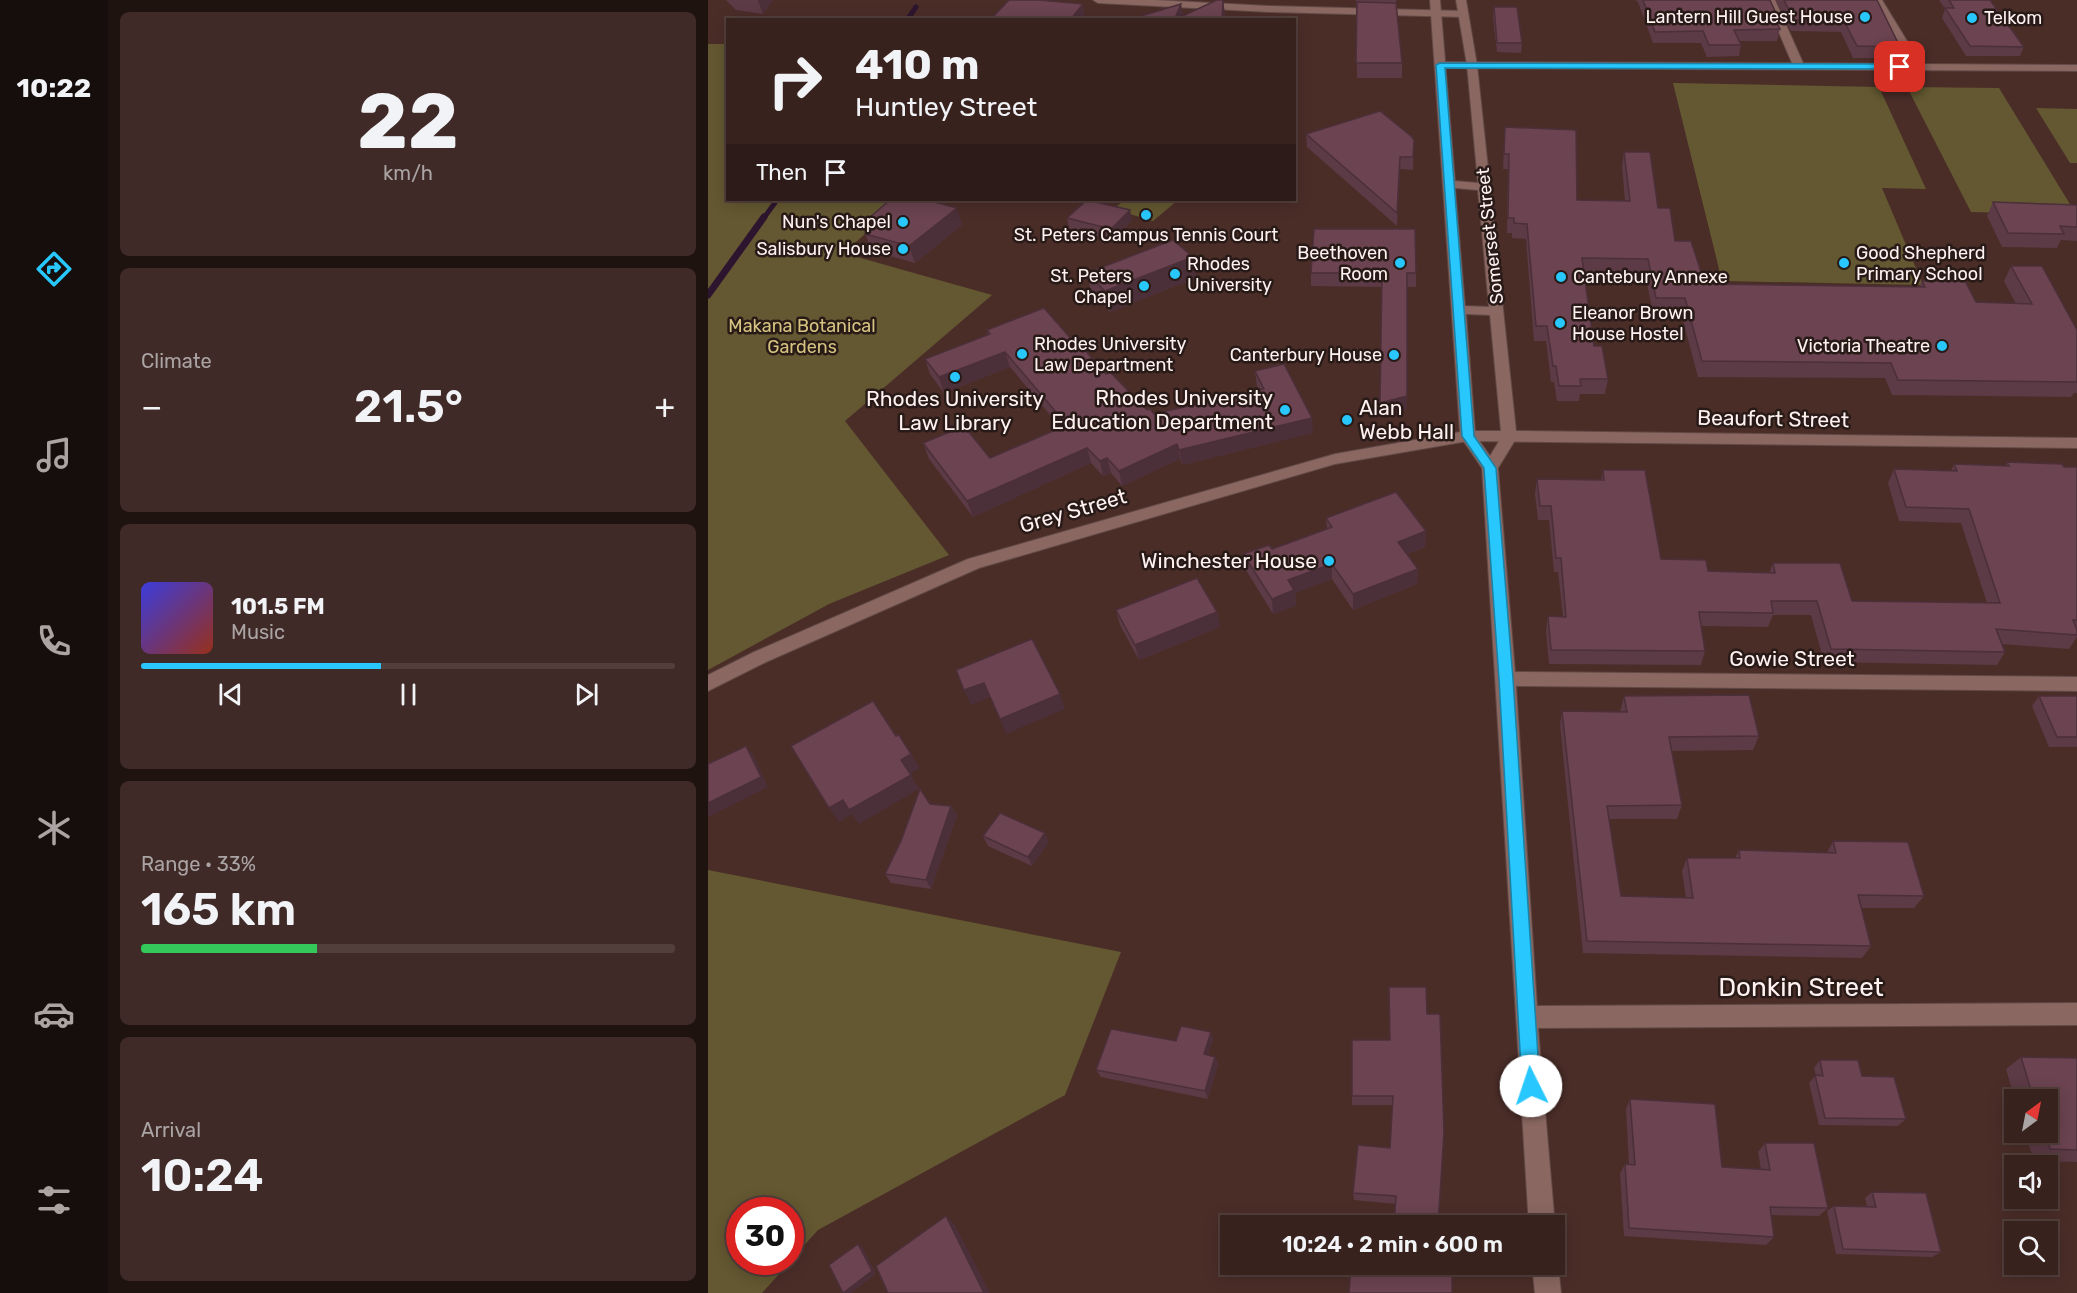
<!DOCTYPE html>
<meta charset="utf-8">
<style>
:root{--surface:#38221e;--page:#3f2a27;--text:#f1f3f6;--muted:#aba4a4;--line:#523f3c;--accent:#28c8ff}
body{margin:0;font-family:Rubik,sans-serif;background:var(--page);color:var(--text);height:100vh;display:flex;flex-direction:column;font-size:22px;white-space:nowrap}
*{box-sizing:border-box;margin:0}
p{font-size:20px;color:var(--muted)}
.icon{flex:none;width:33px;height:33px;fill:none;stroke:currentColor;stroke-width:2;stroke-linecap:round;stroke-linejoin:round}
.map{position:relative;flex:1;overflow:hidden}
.drawer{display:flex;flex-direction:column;gap:12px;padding:12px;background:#1f1310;width:600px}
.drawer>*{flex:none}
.hud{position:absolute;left:18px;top:18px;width:570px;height:183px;border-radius:0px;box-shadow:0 3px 15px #0003,0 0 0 2px var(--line);background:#38221e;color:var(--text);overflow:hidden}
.needle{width:39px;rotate:32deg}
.tools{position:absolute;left:1296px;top:1089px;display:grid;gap:12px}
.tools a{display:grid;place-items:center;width:54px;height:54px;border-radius:0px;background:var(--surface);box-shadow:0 3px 15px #0003,0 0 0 2px var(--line);font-size:30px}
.speed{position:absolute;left:18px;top:1197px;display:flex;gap:12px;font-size:30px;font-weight:700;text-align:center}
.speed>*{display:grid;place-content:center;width:78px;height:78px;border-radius:50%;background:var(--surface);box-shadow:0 3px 15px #0003,0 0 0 2px var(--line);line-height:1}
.speed .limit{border:9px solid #d22;background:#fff;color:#111}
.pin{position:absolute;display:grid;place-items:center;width:51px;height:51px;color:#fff;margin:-26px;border-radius:12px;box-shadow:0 3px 9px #0006}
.me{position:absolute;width:66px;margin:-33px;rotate:356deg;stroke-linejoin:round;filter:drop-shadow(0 0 4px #0008)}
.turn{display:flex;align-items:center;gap:21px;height:126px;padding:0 30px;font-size:27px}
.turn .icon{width:78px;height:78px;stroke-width:2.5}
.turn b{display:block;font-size:42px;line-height:51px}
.then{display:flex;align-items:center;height:57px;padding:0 30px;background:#0003;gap:12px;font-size:22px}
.big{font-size:45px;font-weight:600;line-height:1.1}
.drawer .tile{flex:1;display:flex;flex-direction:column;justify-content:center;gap:9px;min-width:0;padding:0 21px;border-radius:9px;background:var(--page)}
.drawer .dial{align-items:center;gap:0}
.dial b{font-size:78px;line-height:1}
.song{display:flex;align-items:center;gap:18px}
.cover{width:72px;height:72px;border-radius:9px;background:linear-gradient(135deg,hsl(240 70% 55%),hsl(10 70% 35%))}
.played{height:6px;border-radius:3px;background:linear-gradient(90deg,var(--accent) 45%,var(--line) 45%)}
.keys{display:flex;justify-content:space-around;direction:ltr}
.heat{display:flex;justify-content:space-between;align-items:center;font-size:33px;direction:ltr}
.charge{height:9px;border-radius:4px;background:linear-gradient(90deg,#34c759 33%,var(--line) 0)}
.trip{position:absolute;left:512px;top:1215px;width:345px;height:60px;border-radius:0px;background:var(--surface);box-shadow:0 3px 15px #0003,0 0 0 2px var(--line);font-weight:600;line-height:60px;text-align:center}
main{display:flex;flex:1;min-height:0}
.menu{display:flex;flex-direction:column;width:108px;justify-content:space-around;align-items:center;background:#160e0c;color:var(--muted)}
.menu .icon{width:42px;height:42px}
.menu .on{color:var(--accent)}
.menu b{font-size:27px;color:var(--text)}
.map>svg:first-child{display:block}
.green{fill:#635831}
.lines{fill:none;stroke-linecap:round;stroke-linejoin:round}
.stream-far1{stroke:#2e152f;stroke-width:5}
.stream{stroke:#2e152f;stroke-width:7}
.street-casing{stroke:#614946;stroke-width:2}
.secondary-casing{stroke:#614946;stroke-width:2}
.street{fill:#8a6761;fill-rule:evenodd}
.secondary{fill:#8a6761;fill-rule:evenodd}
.wall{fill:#5c3a46}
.shaded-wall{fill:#4b2f39}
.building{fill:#6b4351;stroke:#4b2f39;stroke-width:1.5}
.route{fill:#28c8ff;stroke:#1a82a6;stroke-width:1.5}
.poi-dot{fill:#28c8ff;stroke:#271a17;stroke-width:2}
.labels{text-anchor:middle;stroke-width:5;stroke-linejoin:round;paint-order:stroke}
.far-poi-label{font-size:18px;fill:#fef1ef;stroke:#271a17;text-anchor:end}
.far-street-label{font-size:18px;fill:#fef1ef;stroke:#271a17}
.far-park-label{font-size:18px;fill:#d6c380;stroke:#271a17}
.poi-label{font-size:21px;fill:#fef1ef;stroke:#271a17;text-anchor:end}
.street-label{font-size:21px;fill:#fef1ef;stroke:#271a17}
.near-street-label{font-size:26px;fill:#fef1ef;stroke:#271a17}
</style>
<main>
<nav class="menu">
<b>10:22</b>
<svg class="icon on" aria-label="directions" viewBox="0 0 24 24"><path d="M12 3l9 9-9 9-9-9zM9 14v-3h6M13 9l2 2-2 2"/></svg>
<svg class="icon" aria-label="music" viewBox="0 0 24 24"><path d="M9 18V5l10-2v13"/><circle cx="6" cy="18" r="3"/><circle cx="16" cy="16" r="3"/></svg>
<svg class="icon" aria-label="phone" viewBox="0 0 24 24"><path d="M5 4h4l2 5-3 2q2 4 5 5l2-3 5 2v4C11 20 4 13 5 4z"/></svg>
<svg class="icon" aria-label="climate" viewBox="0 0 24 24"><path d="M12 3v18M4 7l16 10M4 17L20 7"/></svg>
<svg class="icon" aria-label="car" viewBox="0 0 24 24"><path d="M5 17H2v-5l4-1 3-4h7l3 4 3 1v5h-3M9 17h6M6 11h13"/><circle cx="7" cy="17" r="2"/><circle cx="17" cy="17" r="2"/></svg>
<svg class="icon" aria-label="filters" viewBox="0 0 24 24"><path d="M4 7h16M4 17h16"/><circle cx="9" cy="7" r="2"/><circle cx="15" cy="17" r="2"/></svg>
</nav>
<section class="drawer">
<div class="tile dial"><b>22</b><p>km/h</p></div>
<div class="tile"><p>Climate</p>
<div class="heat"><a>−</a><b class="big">21.5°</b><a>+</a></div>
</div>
<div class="tile">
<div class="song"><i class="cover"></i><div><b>101.5 FM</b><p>Music</p></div></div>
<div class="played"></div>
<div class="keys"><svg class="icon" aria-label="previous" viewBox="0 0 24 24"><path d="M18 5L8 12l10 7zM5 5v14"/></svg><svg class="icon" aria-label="pause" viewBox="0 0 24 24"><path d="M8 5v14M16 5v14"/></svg><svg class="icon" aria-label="next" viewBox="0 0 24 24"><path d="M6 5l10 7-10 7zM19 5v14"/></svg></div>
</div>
<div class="tile"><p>Range · 33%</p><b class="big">165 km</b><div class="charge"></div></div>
<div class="tile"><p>Arrival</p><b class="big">10:24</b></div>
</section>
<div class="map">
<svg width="1369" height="1293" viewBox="0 0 1369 1293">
<rect width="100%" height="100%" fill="#4b2d28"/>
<g class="green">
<polygon points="0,44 19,44 20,200 197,200 135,253 284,295 137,421 241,555 121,604 0,670"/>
<polygon points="965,83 1171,87 1218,189 1174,188 1215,285 1014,281"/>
<polygon points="1199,87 1291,88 1368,214 1263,212"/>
<polygon points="1328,108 1369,109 1369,163 1362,163"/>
<polygon points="417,200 470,200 445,221 405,209"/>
<polygon points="0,870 413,952 357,1095 110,1230 82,1261 82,1210 32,1210 32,1262 82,1262 54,1293 0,1293"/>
</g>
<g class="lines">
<g class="stream-far1">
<polyline points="199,20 208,7"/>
<polyline points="55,219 69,200"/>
</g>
<polyline class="stream" points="0,295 56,217"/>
<defs>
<g id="street">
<polygon points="385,0 447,0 561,6 755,11 760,14 755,17 561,12 390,3"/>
<polygon points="1057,0 1067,0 1095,63 1202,64 1164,0 1174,0 1213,64 1369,65 1369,71 732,68 727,65 732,62 1084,63"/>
<polygon points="760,431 765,432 782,456 796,433 806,433 809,437 790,468 807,672 1369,677 1369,691 808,686 829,1006 1369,1003 1369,1025 830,1028 847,1226 821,1226 774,468 752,436"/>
<polygon points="846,1255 850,1264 853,1293 827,1293 824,1264 846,1264"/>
</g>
<path id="secondary" d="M722,0H732L747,181L770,183L759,65L748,0H758L769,65L808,431L1369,438V448L760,441L627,464L271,568L58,662L0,691V675L46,652L260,559L627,454L752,432ZM747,188L770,190L781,307L757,306ZM758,314L782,315L793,431H767Z"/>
</defs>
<use href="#street" class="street-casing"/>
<use href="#secondary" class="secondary-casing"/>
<use href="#street" class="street"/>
<use href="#secondary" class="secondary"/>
</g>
<g class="wall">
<polygon points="18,0 65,0 55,14 28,10"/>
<polygon points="648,0 688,0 694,63 694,78 649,78"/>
<polygon points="927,0 1062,0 1071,20 1069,24 1072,29 1069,41 1031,41 1033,45 1031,56 999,57 993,43 945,43 930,2"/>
<polygon points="1068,0 1169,0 1192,47 1189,58 1145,58 1133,32 1083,31"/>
<polygon points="1231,0 1282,0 1316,47 1312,56 1258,56 1234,18 1237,9"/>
<polygon points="786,7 814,43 813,53 789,52 785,17"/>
<polygon points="797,127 869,200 917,201 914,166 916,152 950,208 967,241 997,284 1211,287 1214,281 1268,302 1308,304 1296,281 1303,266 1369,330 1369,393 1366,393 1363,397 1184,395 1177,378 990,377 973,313 945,313 937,274 876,273 886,346 900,379 897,394 872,394 871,401 849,401 846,382 843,382 838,341 826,341 818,239 804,238 804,233 799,233 800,169 795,169"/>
<polygon points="598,134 706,140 705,170 692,169 689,226 599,147"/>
<polygon points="1285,202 1369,205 1369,241 1353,240 1349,248 1294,247 1279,216"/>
<polygon points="161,218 254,225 207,263 164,251 157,234 165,228"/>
<polygon points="359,218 424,220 405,240 361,229"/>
<polygon points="485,257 488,278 402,312 383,293 379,273"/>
<polygon points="603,273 708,273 708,287 699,287 699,409 672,416 674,287 603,286"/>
<polygon points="279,330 372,349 439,410 446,414 551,390 549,386 547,371 605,433 474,465 472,459 414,486 403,473 395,476 383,463 265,517 221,459 215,443 282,458 353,428 302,367 236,393 222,374 217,359 280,335"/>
<polygon points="1299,462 1356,467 1369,467 1369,637 1361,649 1294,644 1297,652 1289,665 1116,662 1103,615 1065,615 1060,627 993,626 997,651 993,665 841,664 838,630 840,616 855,617 850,572 846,572 841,520 830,520 827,494 829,479 893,480 895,470 953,559 1000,571 1061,573 1065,563 1144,601 1279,603 1253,523 1191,521 1180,483 1186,469 1243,471 1246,464 1297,466"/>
<polygon points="618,518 718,531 717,547 699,554 710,569 709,584 645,610 624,579 587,593 588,606 565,614 538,570 535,554 564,549 619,529"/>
<polygon points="408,610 509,612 512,627 431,660 412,625"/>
<polygon points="916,696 1051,736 1045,750 964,751 974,805 969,819 901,819 913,896 978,898 974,871 979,858 1027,858 1031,850 1119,853 1125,841 1216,896 1206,908 1153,908 1163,946 1154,958 875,953 852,725 854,711 912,712"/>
<polygon points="1331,696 1369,696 1369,747 1341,747 1324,706"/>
<polygon points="222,804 243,806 249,815 223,889 183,883 177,874"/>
<polygon points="275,836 341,842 324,866 280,846"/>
<polygon points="719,1014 687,1204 646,1200 645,1193 682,1148 685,1105 644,1105 644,1096 682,1040"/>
<polygon points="505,1039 500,1055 507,1057 510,1064 500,1099 393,1077 388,1070 468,1041"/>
<polygon points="1313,1057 1369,1058 1369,1162 1326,1161 1317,1132 1340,1132 1340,1100 1307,1100 1298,1069"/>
<polygon points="1112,1060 1154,1076 1198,1119 1190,1126 1111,1125 1101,1083 1108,1075 1106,1068"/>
<polygon points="922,1099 1014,1167 1053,1169 1050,1152 1057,1143 1120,1208 1111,1216 1063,1215 1066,1237 1058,1245 916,1236 912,1173 917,1164 921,1164 918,1109"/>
<polygon points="1164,1192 1233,1252 1224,1257 1128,1254 1119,1211 1126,1206 1159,1207 1157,1198"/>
</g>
<g class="shaded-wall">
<polygon points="50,0 65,0 55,14 50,1"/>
<polygon points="515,0 517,13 517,20 514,20"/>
<polygon points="375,4 378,20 362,20"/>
<polygon points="473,4 476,20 466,20"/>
<polygon points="692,157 692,169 689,226 689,213"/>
<polygon points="249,208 254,225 207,263 201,246"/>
<polygon points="422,210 424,220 405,240 403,229"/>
<polygon points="485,257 488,278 402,312 397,291"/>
<polygon points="297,352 302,367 236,393 231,377"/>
<polygon points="699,396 699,409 672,416 672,403"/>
<polygon points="604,418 605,433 474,465 471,450"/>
<polygon points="469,444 472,459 414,486 411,471"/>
<polygon points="379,448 383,463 265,517 259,501"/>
<polygon points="399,458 403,473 395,476 392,461"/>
<polygon points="718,531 717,547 690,557 690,542"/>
<polygon points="624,564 624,579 587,593 588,606 565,614 564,599 580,580"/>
<polygon points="710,569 709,584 645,610 645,594"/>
<polygon points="509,612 512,627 431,660 427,645"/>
<polygon points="276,683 282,697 263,705 256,690"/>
<polygon points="352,694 357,709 298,734 292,719"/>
<polygon points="38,746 46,756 60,787 0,817 0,803"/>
<polygon points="203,754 212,768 201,775 193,760"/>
<polygon points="203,775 211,789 151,824 144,814 131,822 121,808 135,800"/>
<polygon points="243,806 249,815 223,889 218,880"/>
<polygon points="337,833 341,842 324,866 320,857"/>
<polygon points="503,1032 505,1039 498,1062 496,1054"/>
<polygon points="507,1057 510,1064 500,1099 497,1091"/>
<polygon points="238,1216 247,1225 282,1293 276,1293"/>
<polygon points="150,1244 154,1247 168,1274 143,1293 135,1293"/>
</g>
<g class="building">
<polygon points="301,0 331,0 375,4 362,20 282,20"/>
<polygon points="509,0 515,0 514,20 466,20"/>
<polygon points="935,0 1062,0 1071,20 1067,19 1072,29 1026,30 1033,45 1001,45 995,31 947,32"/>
<polygon points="1076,0 1169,0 1192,47 1149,46 1136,21 1086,20"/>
<polygon points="1241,0 1282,0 1316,47 1262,46 1237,8 1246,8"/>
<polygon points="649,2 688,3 694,63 648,63"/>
<polygon points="473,4 466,20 420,20"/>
<polygon points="786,7 809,7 814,43 789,43"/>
<polygon points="672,111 703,136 706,140 705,157 692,157 689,213 598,134"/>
<polygon points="797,127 868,130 869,200 922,201 916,152 942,152 950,208 962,208 967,241 983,241 997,284 1217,287 1214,281 1257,281 1268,302 1324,304 1303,266 1334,266 1369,330 1369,382 1190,380 1183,363 994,361 977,298 948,298 940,259 874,258 886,346 894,346 900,379 872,379 873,386 851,386 848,366 845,366 839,326 828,326 819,224 806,223 806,218 800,218 801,154 796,154"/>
<polygon points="182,200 219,200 249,208 201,246 157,234 174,221 161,218"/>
<polygon points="379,200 422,210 403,229 359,218"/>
<polygon points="1285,202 1369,205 1369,227 1352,226 1356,234 1300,233"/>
<polygon points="606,229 707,229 708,273 699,273 699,396 672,403 674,273 603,273"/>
<polygon points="465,240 485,257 397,291 379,273"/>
<polygon points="336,308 372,349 375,348 398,374 402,372 439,410 442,409 446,414 556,389 547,371 576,364 604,418 471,450 469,444 411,471 399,458 392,461 379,448 259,501 215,443 256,426 282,458 359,425 297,352 231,377 217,359 282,334 279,330"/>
<polygon points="1299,462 1354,464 1356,467 1369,467 1369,620 1365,620 1369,630 1369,635 1288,629 1297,652 1123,649 1109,601 1063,601 1065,613 991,612 997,651 843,650 840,616 858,617 853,558 848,558 843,506 832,506 829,479 896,480 895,470 937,470 953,559 998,560 1000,571 1067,573 1065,563 1132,563 1144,601 1292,603 1261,509 1198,507 1186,469 1249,471 1246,464 1301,466"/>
<polygon points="688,492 718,531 690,542 710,569 645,594 624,564 580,580 586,590 564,599 535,554 561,545 564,549 624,527 618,518"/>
<polygon points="489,578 509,612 427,645 408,610"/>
<polygon points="324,639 352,694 292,719 276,683 256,690 248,670"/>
<polygon points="1041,695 1051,736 961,737 974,805 899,806 913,896 985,898 979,858 1032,858 1031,850 1128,853 1125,841 1200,842 1216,896 1150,895 1163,946 879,941 854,711 919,712 916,696"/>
<polygon points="1331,696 1369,696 1369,737 1349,737"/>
<polygon points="165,701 188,736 191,735 203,754 193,760 203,775 141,810 135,800 121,808 83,746"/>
<polygon points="38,746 53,777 0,803 0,764"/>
<polygon points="212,789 222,804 243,806 218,880 177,874 193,841"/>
<polygon points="292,813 337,833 320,857 275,836"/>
<polygon points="681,987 718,987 719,1014 732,1014 736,1132 730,1226 686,1226 688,1196 645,1193 650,1145 682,1148 685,1096 644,1096 644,1040 682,1040"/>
<polygon points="473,1026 503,1032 496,1054 507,1057 497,1091 388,1070 403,1029 468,1041"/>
<polygon points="1313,1057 1369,1058 1369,1150 1342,1149 1337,1132 1340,1132 1340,1100 1326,1100"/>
<polygon points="1112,1060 1150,1060 1154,1076 1186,1077 1198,1119 1117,1118 1107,1075 1115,1076"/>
<polygon points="922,1099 1007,1104 1014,1167 1062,1170 1057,1143 1106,1143 1120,1208 1062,1207 1066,1237 921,1228 917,1164 927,1165"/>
<polygon points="1164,1192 1218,1193 1233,1252 1135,1249 1126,1206 1168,1207"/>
<polygon points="238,1216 276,1293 180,1293 168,1266"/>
<polygon points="150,1244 164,1271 135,1293 121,1265"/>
<polygon points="643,1264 744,1264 744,1293 641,1293"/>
</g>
<polygon class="route" points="732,63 1192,64 1196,67 1192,69 737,68 766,436 788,468 805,679 832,1086 829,1093 823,1095 817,1093 814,1086 791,679 776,468 754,436 728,65"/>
<g class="poi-dot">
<circle cx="1157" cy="17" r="6"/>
<circle cx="1264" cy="18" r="6"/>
<circle cx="438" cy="215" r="6"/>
<circle cx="195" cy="222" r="6"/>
<circle cx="195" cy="249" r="6"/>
<circle cx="692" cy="263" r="6"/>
<circle cx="1136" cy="263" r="6"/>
<circle cx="467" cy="274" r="6"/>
<circle cx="853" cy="277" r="6"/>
<circle cx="436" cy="286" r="6"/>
<circle cx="852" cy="323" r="6"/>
<circle cx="1234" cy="346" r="6"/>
<circle cx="314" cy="354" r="6"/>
<circle cx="686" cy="355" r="6"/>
<circle cx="247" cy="377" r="6"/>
<circle cx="577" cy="410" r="6"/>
<circle cx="639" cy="420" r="6"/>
<circle cx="621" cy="561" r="6"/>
</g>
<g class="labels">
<g class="far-poi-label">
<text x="1145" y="23">Lantern Hill Guest House</text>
<text x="1276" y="24" text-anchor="start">Telkom</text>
<text x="183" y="228">Nun's Chapel</text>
<text x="438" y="241" text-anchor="middle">St. Peters Campus Tennis Court</text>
<text x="183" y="255">Salisbury House</text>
<text x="680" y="259">Beethoven<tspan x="680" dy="21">Room</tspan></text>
<text x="1148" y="259" text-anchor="start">Good Shepherd<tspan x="1148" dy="21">Primary School</tspan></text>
<text x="479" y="270" text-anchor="start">Rhodes<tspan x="479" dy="21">University</tspan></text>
<text x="424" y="282">St. Peters<tspan x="424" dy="21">Chapel</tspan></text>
<text x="865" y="283" text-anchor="start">Cantebury Annexe</text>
<text x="864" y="319" text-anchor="start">Eleanor Brown<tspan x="864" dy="21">House Hostel</tspan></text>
<text x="326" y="350" text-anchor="start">Rhodes University<tspan x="326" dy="21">Law Department</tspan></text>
<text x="1222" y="352">Victoria Theatre</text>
<text x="674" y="361">Canterbury House</text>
</g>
<g class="far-street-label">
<text transform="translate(782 236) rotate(-96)" y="6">Somerset Street</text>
</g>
<g class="far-park-label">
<text x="94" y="332">Makana Botanical<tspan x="94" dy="21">Gardens</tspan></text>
</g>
<g class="poi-label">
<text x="565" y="405">Rhodes University<tspan x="565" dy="24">Education Department</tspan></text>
<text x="247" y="406" text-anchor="middle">Rhodes University<tspan x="247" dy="24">Law Library</tspan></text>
<text x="651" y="415" text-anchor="start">Alan<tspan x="651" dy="24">Webb Hall</tspan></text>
<text x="609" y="568">Winchester House</text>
</g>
<g class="street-label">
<text transform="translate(1065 419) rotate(1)" y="7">Beaufort Street</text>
<text transform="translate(365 511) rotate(-16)" y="7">Grey Street</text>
<text x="1084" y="666">Gowie Street</text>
</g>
<g class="near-street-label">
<text x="1093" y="996">Donkin Street</text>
</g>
</g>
</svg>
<div class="tools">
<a><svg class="needle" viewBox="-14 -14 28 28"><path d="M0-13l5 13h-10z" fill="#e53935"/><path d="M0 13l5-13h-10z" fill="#aba4a4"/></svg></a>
<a><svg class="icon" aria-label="sound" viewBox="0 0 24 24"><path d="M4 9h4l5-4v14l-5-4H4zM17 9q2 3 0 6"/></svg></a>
<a><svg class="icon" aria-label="search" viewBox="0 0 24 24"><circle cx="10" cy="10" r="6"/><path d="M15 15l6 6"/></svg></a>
</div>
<div class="speed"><div class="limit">30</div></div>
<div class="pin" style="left:1192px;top:67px;background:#d93025"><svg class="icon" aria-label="arrive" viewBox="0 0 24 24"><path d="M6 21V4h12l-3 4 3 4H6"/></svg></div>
<svg class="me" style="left:823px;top:1086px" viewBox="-20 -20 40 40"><circle r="19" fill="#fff"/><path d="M0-13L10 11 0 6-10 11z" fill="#28c8ff"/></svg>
<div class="trip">10:24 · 2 min · 600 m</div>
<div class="hud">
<div class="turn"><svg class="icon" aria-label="right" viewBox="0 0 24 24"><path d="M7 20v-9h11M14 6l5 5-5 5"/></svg><div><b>410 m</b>Huntley Street</div></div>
<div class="then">Then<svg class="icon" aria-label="arrive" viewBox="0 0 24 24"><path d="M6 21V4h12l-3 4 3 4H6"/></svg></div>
</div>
</div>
</main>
